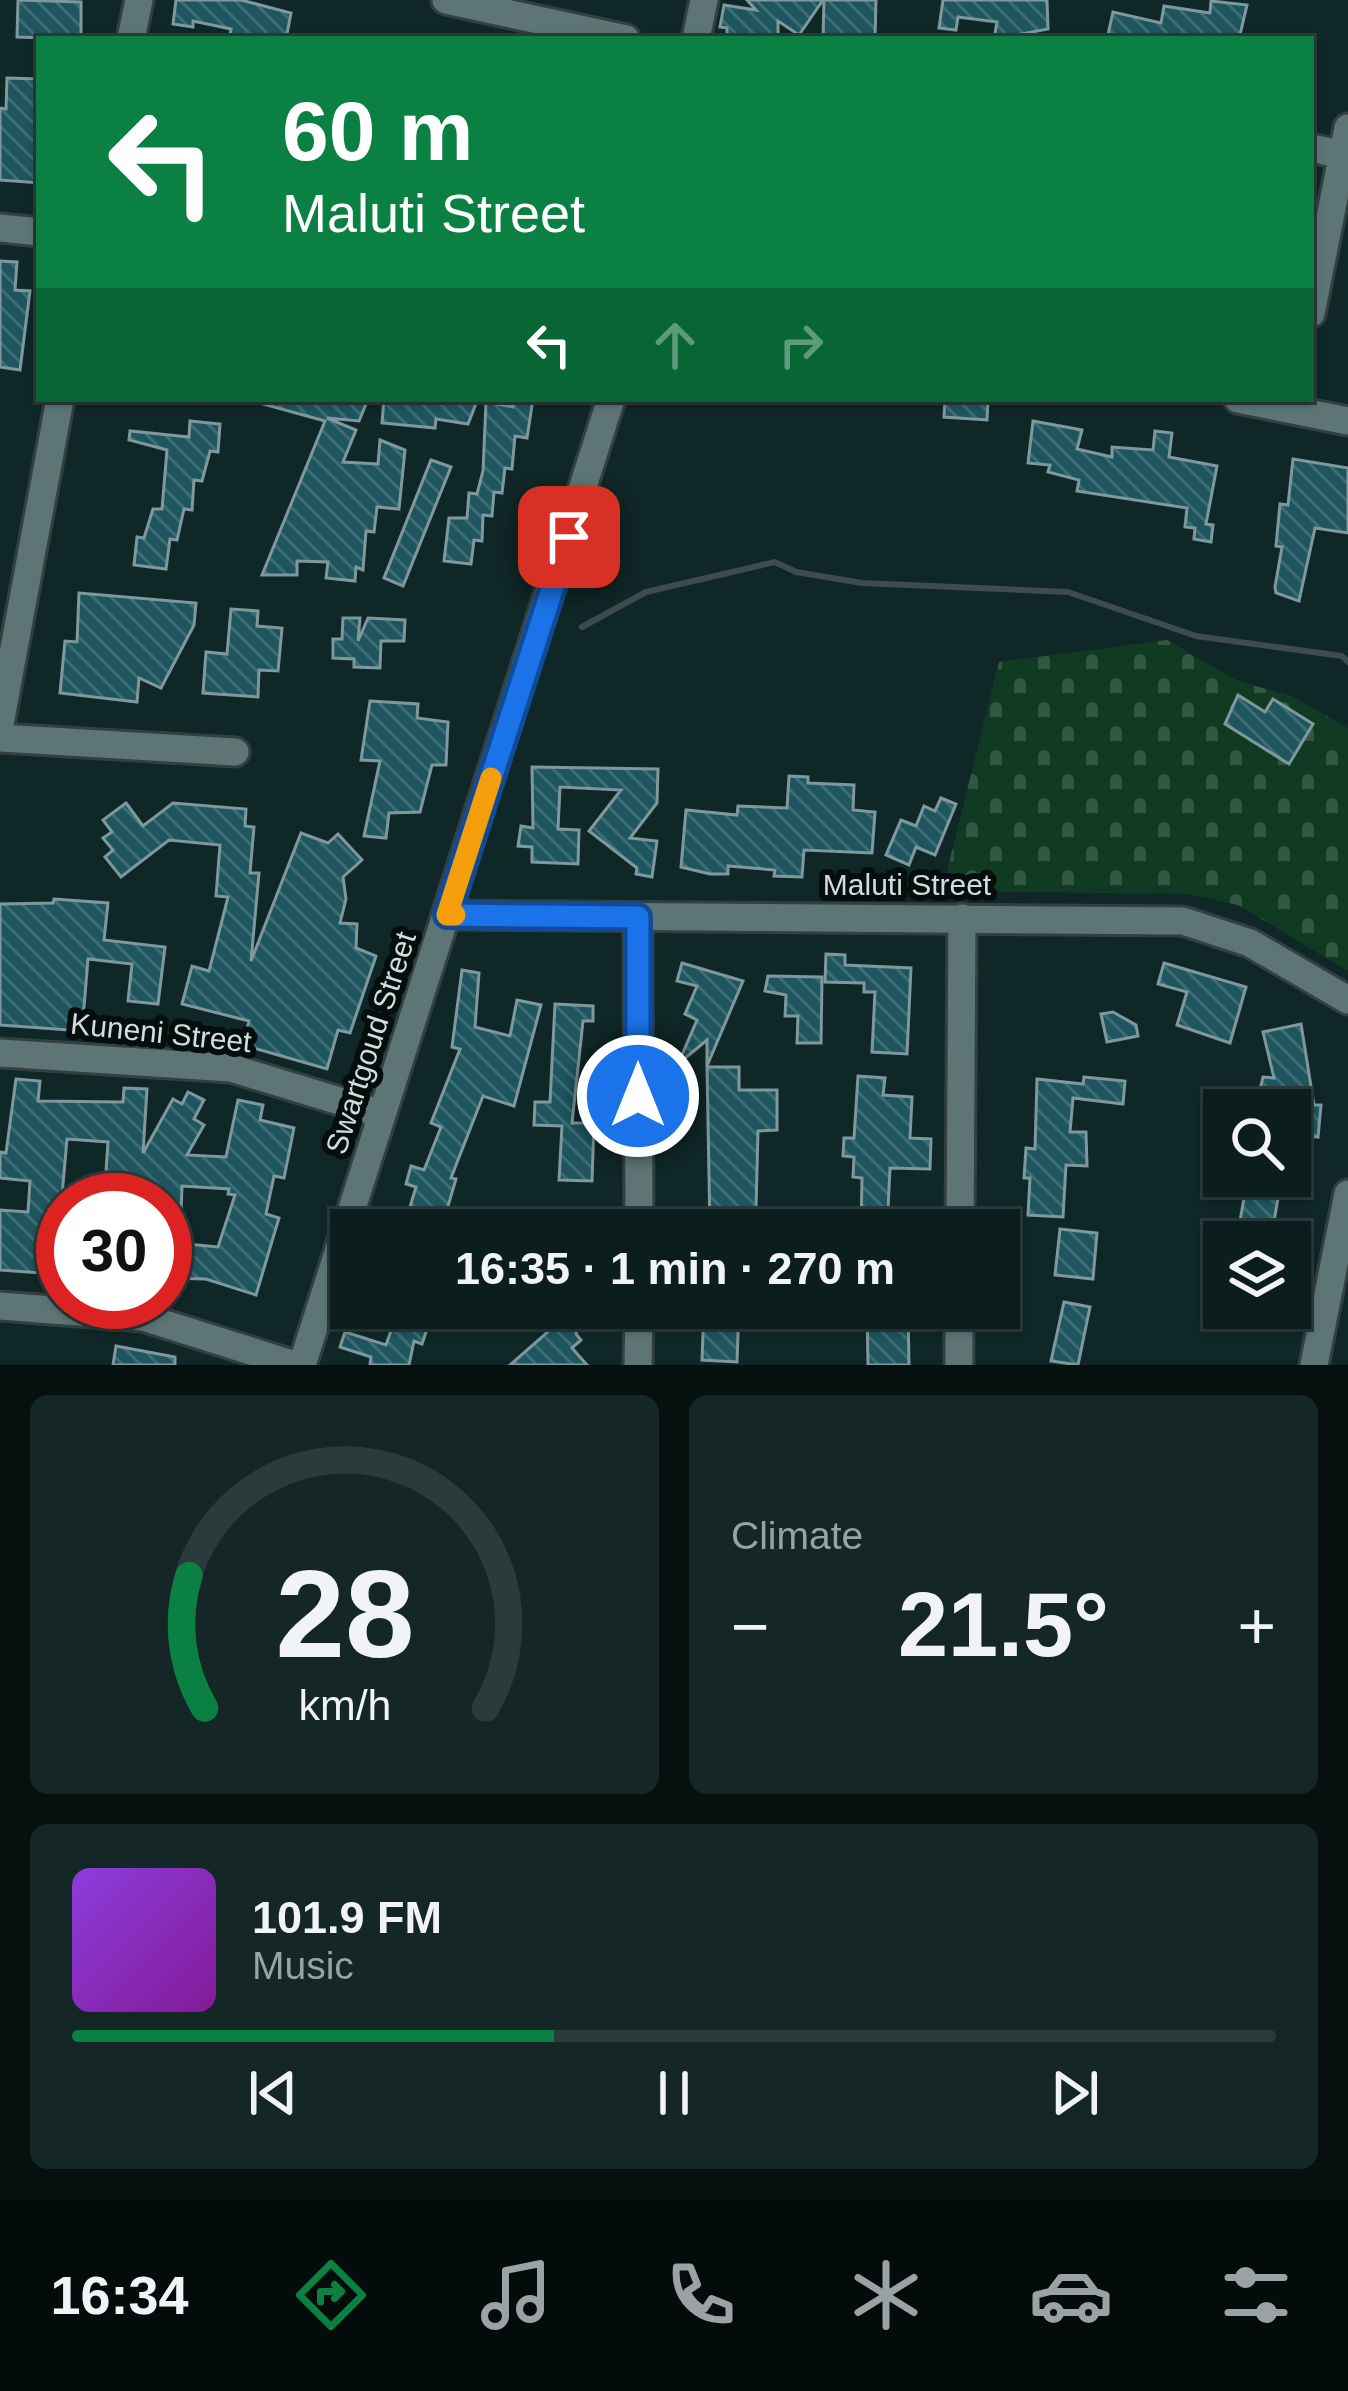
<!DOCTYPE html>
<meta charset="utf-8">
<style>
:root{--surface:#0b1d1c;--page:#142625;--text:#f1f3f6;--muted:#9aa2a3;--line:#2b3b3b;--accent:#0b8043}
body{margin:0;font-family:Helvetica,sans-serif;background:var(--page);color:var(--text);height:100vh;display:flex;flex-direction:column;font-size:45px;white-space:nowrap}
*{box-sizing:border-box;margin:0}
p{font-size:39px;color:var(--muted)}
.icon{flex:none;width:66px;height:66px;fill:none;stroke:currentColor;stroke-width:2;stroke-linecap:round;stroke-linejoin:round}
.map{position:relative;height:1365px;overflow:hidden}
.sheet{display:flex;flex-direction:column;gap:30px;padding:30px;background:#06100f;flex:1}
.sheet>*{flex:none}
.banner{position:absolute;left:36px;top:36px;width:1278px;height:366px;border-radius:0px;box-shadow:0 3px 9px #0004,0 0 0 3px var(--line);background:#0b8043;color:#fff;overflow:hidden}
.tools{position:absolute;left:1203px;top:1089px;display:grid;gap:24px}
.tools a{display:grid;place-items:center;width:108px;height:108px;border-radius:0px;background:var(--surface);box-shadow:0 3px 9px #0004,0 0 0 3px var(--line);font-size:60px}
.speed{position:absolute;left:36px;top:1173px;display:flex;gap:24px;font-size:60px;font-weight:700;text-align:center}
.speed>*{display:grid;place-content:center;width:156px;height:156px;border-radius:50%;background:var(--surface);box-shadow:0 3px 9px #0004,0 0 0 3px var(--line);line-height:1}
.speed .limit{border:18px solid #d22;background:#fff;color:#111}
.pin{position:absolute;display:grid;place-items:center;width:102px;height:102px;color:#fff;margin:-51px;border-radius:24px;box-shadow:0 6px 18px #0006}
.me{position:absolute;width:132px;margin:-66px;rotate:0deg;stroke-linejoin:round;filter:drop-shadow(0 0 9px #0008)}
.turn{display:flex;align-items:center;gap:42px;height:252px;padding:0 48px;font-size:54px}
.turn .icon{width:156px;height:156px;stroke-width:2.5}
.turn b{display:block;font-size:84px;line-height:102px}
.lanes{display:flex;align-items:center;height:114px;padding:0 48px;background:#0003;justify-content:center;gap:60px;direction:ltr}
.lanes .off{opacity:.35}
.big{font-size:90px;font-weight:700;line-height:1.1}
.sheet .tile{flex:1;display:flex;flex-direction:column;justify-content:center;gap:18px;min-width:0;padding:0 42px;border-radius:18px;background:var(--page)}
.sheet .dial{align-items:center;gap:0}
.dial svg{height:312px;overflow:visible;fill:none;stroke:var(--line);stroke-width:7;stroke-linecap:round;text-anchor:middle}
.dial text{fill:var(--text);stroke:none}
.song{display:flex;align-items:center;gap:36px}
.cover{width:144px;height:144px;border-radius:18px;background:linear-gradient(135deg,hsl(270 70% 55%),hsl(290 70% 35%))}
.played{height:12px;border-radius:6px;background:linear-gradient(90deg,var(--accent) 40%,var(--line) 40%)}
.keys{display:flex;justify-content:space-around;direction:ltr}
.heat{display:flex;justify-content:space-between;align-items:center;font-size:66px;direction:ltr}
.sheet .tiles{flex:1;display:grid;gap:30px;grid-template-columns:1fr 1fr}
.tile:last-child{grid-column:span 2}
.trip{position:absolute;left:330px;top:1209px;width:690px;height:120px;border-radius:0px;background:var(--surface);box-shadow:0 3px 9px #0004,0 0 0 3px var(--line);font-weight:700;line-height:120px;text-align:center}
.dock{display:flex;height:192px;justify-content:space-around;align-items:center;background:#040c0b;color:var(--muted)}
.dock .icon{width:84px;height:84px}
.dock .active{color:var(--accent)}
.dock b{font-size:54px;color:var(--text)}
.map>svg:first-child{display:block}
.cemetery{fill:url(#cemetery-stones)}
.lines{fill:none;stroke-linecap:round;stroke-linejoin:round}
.stream{stroke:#3e4b53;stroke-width:6}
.building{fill:url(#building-back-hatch);stroke:#7f989e;stroke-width:3}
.minor-casing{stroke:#324040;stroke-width:33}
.minor{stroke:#5d7675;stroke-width:27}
.route-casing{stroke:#114b97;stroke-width:30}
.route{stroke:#1a73e8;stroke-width:21}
.slow{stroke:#f59e0b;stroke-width:21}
.labels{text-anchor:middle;stroke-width:12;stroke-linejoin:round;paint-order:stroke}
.street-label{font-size:30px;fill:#cfdddc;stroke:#050e0d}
</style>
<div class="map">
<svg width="1348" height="1365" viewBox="0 0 1348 1365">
<defs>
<pattern id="cemetery-stones" width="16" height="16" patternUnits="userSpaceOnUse" patternTransform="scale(3)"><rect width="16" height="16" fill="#113a23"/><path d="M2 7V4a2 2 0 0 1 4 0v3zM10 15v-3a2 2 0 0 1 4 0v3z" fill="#335642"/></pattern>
<pattern id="building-back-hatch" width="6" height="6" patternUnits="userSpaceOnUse" patternTransform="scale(3)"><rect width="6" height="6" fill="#1e555f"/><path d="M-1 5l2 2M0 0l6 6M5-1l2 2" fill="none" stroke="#3e6d75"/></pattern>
</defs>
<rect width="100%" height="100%" fill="#0f2726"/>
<polygon class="cemetery" points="1167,640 1238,681 1292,696 1348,728 1348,971 1238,905 1188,894 942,891 999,662"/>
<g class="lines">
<polyline class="stream" points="582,627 646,592 775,562 796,572 862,583 1068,592 1196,636 1342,656 1348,662"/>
</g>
<g class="building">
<polygon points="18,0 81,2 81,39 17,37"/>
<polygon points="176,0 241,0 291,13 286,39 229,39 231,29 193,21 193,27 173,24"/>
<polygon points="747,0 823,0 799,35 778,21 778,39 727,39 727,28 720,27 724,5 756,10"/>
<polygon points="824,0 876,0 875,39 823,39"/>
<polygon points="943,0 1047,0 1048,29 994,39 997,22 958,17 956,30 939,28"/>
<polygon points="1211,1 1247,5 1239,39 1107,39 1113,12 1161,23 1164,6 1210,13"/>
<polygon points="7,78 39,79 39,183 0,180 0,108 6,109"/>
<polygon points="0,261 17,262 15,290 30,291 20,370 0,367"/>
<polygon points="264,399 368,399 359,421 327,418 356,430 343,462 378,464 380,440 405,450 399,509 377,507 374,532 366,531 363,570 356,567 355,581 326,578 328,562 297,561 297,575 262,575 325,421 263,404"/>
<polygon points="384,399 467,399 477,401 468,424 436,419 435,428 382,423"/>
<polygon points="514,399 533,399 527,438 515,436 512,469 505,468 502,493 494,492 492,516 483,515 482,541 474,540 471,564 444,561 449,518 467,518 469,493 477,494 483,471 486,402 513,407"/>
<polygon points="945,399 988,400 987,420 944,417"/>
<polygon points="190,421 220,424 218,452 210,451 202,481 194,480 192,510 184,509 177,540 170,539 166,569 134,565 137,537 144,538 153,509 162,509 167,450 129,440 130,431 189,437"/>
<polygon points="1033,421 1082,430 1077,449 1112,457 1112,447 1153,450 1155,431 1172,433 1169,457 1217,466 1206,524 1213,525 1211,542 1194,539 1195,528 1185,527 1187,508 1077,491 1079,480 1048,472 1050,465 1028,463"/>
<polygon points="1293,459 1348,468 1348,533 1315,528 1299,601 1276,593 1275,587 1282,547 1276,546 1280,504 1288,505"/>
<polygon points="431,460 451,467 403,586 384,578"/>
<polygon points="79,593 196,603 194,625 161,688 139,678 137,702 60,693 65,641 77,642"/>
<polygon points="231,609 258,611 257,626 282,628 278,671 259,670 258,697 203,693 206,652 227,654"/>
<polygon points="343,618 360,618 358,641 368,618 405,620 404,641 381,641 380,668 354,667 354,659 333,658 333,639 342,639"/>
<polygon points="1238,695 1265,712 1273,699 1313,724 1289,764 1225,724"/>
<polygon points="370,701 418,704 417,718 448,722 446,765 432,765 420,812 389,813 386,838 364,836 380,761 361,760"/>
<polygon points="532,767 658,769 657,803 630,838 657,841 652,877 636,874 637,868 589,831 621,790 560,787 558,829 579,830 578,864 532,862 532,847 518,846 521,826 533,828"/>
<polygon points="789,776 808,777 808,783 854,785 853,810 875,812 872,853 804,850 802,877 774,876 775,870 728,866 728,874 710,874 681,867 686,810 737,815 738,806 787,808"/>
<polygon points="941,798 956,804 935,855 916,847 909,865 886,855 901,820 916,826 924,806 935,811"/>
<polygon points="126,803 143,826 173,803 246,809 245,826 254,827 250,873 259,873 251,961 301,833 328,843 338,834 362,860 343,877 346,899 340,923 357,924 356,948 376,956 350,1033 338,1030 327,1069 250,1047 252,1038 245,1036 249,1021 182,1004 192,966 209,971 228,897 216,896 220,845 169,840 121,877 105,857 113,850 103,838 112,832 103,820"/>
<polygon points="54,899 108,903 104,940 165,947 158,1004 128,1001 132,964 88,959 82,1031 0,1025 0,904 53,903"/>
<polygon points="826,954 845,955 845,965 911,968 907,1054 872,1052 875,992 864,992 864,983 825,982"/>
<polygon points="682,963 743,981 707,1066 707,1040 678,1064 697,1020 685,1014 697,986 677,981"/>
<polygon points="1164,963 1246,987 1230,1043 1177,1025 1187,992 1158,984"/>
<polygon points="462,970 479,973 475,1027 510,1036 517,1000 541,1005 514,1106 483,1096 451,1178 456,1179 441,1230 403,1230 416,1187 406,1184 411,1166 424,1170 441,1127 431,1123 460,1049 452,1047"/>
<polygon points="768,976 822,977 821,1043 797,1043 798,1016 785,1016 786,995 765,991"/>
<polygon points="555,1004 593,1006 593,1021 583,1021 572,1123 594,1123 592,1181 559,1180 562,1126 534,1125 535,1102 550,1102"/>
<polygon points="1113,1012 1136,1025 1138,1036 1107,1042 1101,1014"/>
<polygon points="1301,1024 1314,1105 1321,1105 1318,1137 1290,1134 1290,1110 1255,1110 1263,1077 1274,1078 1263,1032"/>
<polygon points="707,1067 739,1067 739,1090 777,1090 777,1130 758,1131 756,1208 745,1208 744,1230 710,1230"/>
<polygon points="858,1076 885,1078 883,1095 912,1097 910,1138 931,1139 930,1169 890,1168 887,1230 861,1230 862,1178 853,1177 854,1157 843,1156 844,1138 854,1138"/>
<polygon points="1084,1077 1125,1081 1123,1104 1073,1098 1070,1132 1086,1132 1087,1166 1066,1165 1063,1217 1028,1215 1030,1178 1024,1178 1026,1148 1035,1149 1037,1079 1083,1084"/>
<polygon points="16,1079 40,1081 38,1101 123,1102 124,1088 147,1089 143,1153 173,1099 182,1104 188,1092 204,1100 194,1119 204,1125 187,1155 226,1157 238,1100 263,1105 260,1120 294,1128 284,1178 274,1176 266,1214 279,1218 256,1295 206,1279 165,1278 165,1242 218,1247 235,1195 228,1194 229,1189 182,1186 181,1213 165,1212 165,1200 104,1200 108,1142 67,1139 55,1274 0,1270 0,1210 28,1212 30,1181 0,1178 0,1152 6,1153"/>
<polygon points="1248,1176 1282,1176 1271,1238 1238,1232"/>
<polygon points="1060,1229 1097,1233 1093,1279 1055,1275"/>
<polygon points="1210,1243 1224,1244 1224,1301 1204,1299"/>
<polygon points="1064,1302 1090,1307 1078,1365 1051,1361"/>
<polygon points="399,1308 434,1308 422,1344 414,1341 409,1365 370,1365 371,1357 340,1347 345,1332 386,1345"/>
<polygon points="575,1308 583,1308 576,1334 581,1340 572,1348 587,1365 510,1365"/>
<polygon points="704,1308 739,1308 737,1362 702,1360"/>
<polygon points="867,1308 908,1308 909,1365 868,1365"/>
<polygon points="116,1346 175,1357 175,1365 113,1365"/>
</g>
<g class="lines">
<defs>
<g id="minor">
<polyline points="446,0 626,39"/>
<polyline points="131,39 139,0"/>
<polyline points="696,39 704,0"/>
<polyline points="1311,148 1343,155"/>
<polyline points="0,228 39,232"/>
<polyline points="1311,313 1348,128"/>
<polyline points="1238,399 1348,421"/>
<polyline points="0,724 60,399"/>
<polyline points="0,738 235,752"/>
<polyline points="447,915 1183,921 1250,943 1348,1000"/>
<polyline points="638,917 639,1230"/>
<polyline points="0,1053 231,1068 382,1114"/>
<polyline points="960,1230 962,918"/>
<polyline points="0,1306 143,1317 295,1365"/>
<polyline points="302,1365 611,399"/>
<polyline points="638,1365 639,1308"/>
<polyline points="959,1365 959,1308"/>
<polyline points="1314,1365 1348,1194"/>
</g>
</defs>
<use href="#minor" class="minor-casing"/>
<use href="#minor" class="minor"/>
</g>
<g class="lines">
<defs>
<polyline id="route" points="569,537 447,915 638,917 638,1096"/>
</defs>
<use href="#route" class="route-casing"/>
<use href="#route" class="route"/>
<polyline class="slow" points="455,915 447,915 491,778"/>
</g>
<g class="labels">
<g class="street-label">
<text x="907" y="895">Maluti Street</text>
<text transform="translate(161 1033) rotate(6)" y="10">Kuneni Street</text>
<text transform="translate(371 1043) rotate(-72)" y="10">Swartgoud Street</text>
</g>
</g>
</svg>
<div class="tools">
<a><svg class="icon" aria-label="search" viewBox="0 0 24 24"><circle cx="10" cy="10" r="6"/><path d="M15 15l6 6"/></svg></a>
<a><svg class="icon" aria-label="layers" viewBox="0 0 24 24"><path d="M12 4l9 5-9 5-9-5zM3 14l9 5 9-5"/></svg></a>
</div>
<div class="speed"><div class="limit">30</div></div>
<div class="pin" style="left:569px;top:537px;background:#d93025"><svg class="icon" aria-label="arrive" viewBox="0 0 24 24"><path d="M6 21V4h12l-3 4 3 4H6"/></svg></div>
<svg class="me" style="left:638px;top:1096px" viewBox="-20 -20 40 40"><circle r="17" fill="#1a73e8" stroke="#fff" stroke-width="3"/><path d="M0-11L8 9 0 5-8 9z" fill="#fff"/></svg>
<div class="trip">16:35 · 1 min · 270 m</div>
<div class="banner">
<div class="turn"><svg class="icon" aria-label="left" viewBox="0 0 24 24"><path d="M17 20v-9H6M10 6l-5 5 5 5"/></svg><div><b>60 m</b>Maluti Street</div></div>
<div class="lanes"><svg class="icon" aria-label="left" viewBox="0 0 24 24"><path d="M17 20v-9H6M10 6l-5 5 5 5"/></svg><svg class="icon off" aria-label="ahead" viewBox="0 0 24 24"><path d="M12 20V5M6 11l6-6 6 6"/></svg><svg class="icon off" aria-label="right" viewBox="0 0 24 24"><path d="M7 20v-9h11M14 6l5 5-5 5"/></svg></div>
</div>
</div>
<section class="sheet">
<div class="tiles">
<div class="tile dial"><svg viewBox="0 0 100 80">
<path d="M14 69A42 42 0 1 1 86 69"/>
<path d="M14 69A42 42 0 0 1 10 35" stroke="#0b8043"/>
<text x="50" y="56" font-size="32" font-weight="700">28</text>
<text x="50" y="72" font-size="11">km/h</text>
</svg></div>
<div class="tile"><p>Climate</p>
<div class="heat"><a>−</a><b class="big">21.5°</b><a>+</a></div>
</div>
<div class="tile">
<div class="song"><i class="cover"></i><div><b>101.9 FM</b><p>Music</p></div></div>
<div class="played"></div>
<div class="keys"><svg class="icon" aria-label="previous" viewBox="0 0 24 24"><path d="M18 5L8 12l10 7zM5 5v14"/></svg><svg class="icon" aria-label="pause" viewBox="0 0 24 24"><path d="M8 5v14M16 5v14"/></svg><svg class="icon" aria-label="next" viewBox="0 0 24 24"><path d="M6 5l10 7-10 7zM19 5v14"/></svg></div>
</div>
</div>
</section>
<nav class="dock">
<b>16:34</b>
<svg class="icon active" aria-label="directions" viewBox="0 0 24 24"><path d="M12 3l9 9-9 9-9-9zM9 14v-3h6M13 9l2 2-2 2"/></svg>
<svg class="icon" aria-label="music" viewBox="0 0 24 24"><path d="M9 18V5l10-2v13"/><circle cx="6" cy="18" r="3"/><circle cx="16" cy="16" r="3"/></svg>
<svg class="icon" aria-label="phone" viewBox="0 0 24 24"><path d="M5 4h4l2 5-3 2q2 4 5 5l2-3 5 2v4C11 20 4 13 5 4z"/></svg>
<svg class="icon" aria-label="climate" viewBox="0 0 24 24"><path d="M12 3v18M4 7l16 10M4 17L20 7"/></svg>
<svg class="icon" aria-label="car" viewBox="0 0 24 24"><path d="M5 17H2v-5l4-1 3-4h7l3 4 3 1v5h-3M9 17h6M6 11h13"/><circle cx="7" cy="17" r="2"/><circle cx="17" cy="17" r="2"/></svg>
<svg class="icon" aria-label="filters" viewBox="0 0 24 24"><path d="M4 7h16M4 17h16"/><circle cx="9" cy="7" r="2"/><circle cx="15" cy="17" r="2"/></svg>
</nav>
